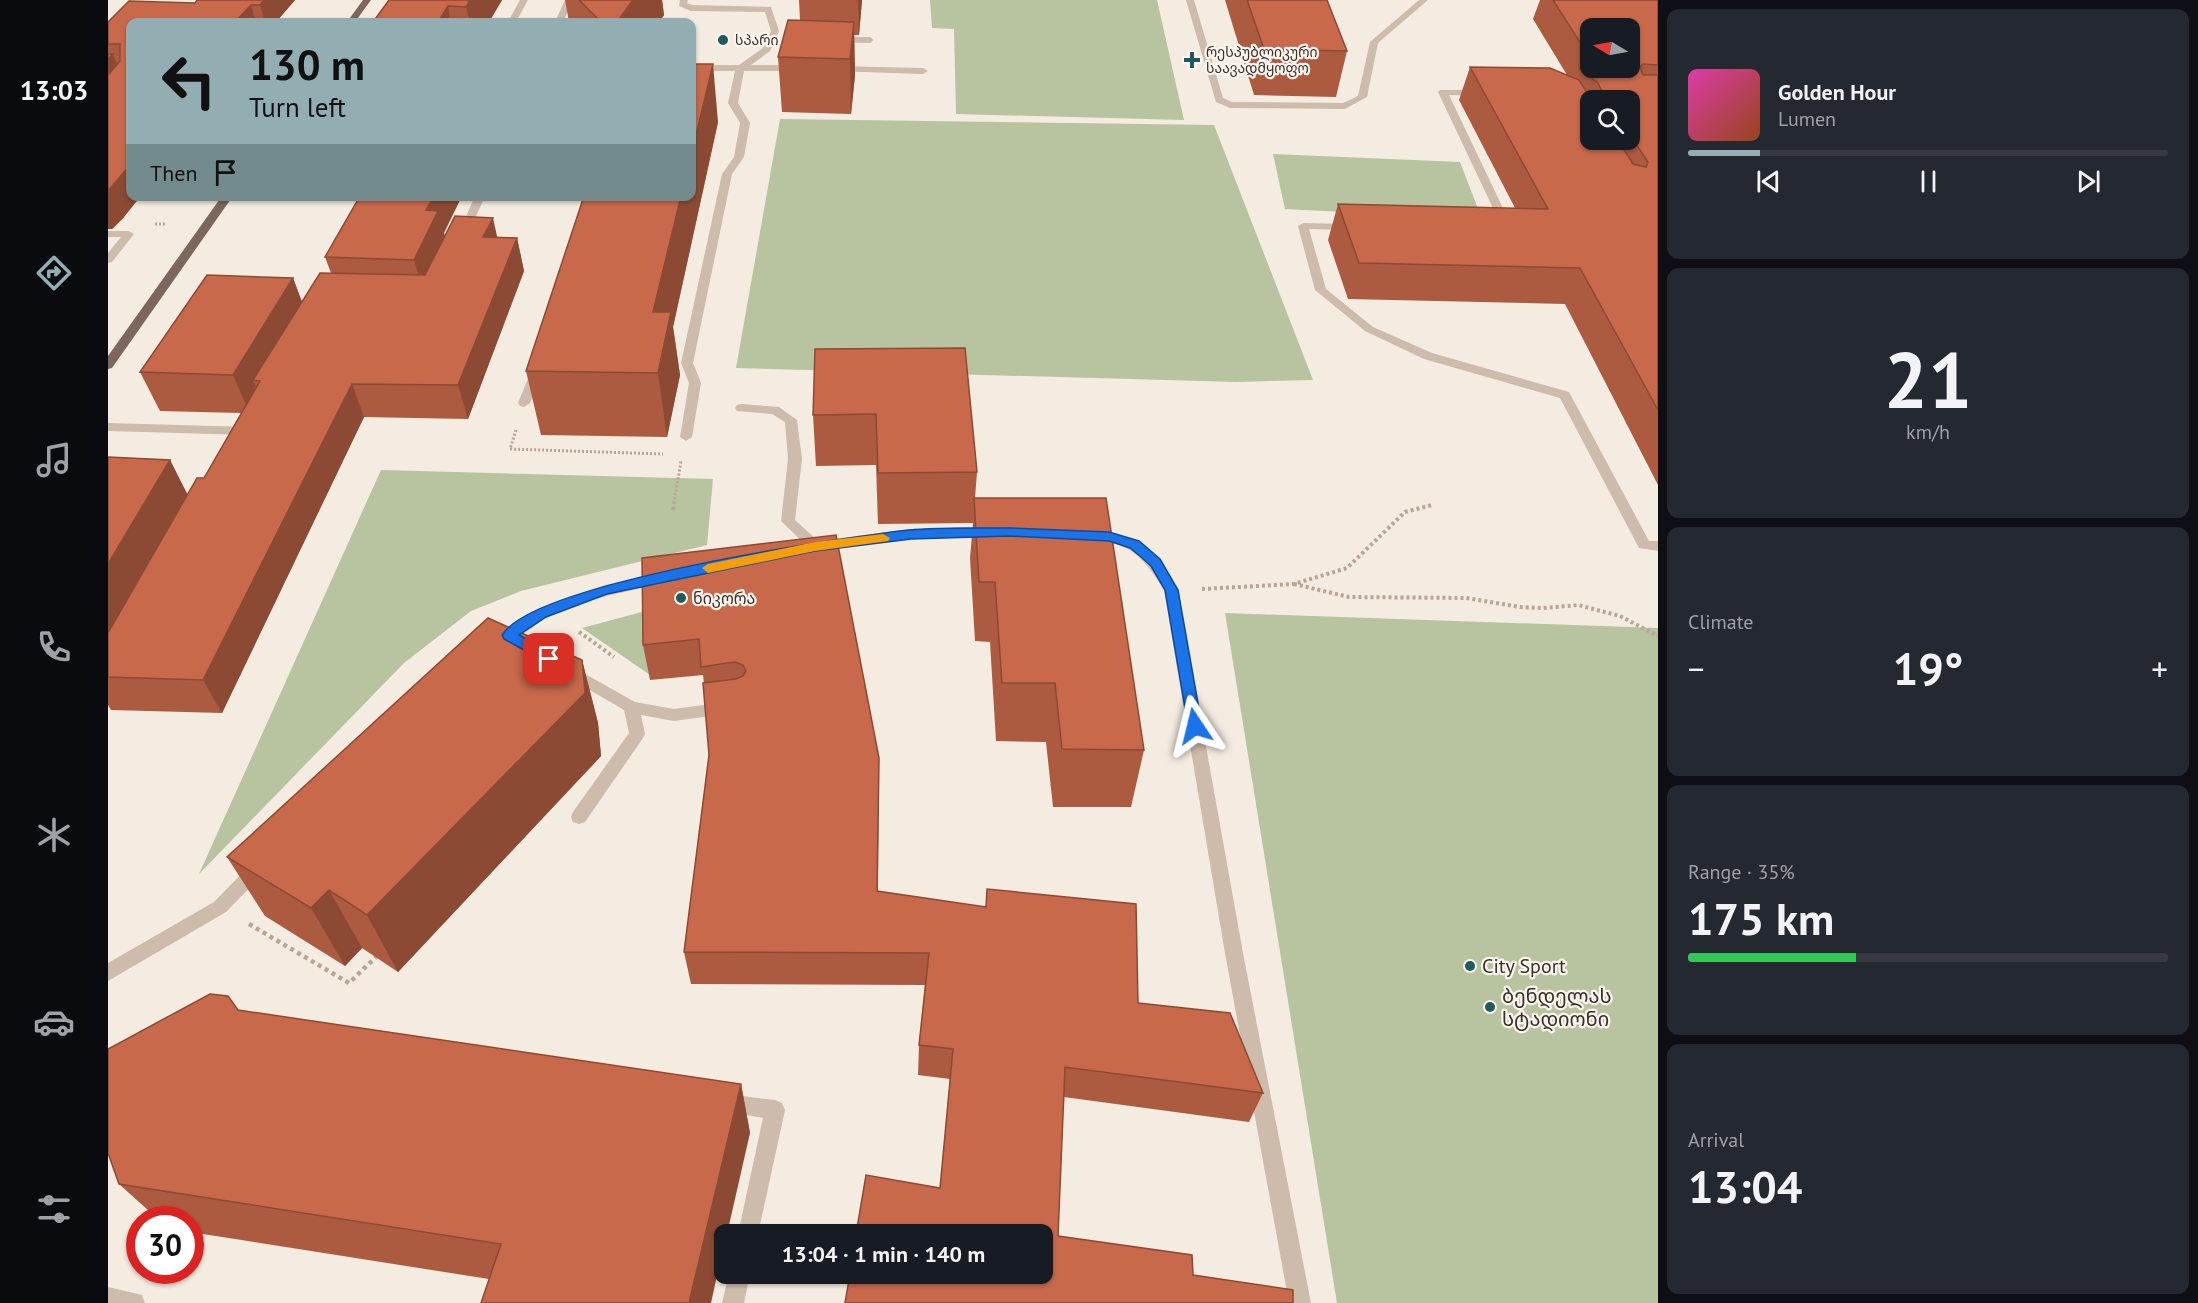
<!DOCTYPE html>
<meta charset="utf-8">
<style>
:root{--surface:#171b24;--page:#242831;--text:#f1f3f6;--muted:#9ea1a6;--line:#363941;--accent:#92aeb2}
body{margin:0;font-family:"PT Sans","Noto Sans Georgian",sans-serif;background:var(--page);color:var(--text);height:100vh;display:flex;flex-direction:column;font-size:22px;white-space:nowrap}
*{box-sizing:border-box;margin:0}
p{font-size:20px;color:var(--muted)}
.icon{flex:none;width:33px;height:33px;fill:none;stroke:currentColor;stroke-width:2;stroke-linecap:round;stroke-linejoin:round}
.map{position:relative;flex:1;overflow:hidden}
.sheet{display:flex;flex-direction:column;gap:9px;padding:9px;background:#0d0f14;width:540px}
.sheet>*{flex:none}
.banner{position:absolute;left:18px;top:18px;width:570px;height:183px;border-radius:12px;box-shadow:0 2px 4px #0004;background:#92aeb2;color:#111;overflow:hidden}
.needle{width:39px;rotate:280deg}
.tools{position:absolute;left:1472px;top:18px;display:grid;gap:12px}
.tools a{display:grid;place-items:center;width:60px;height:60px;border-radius:12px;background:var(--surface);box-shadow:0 2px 4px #0004;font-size:30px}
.speed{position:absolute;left:18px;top:1206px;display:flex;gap:12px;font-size:30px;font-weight:700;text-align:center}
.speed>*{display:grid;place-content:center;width:78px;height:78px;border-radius:50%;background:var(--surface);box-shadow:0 2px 4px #0004;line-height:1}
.speed .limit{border:9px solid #d22;background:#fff;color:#111}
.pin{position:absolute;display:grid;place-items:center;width:51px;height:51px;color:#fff;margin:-26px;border-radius:12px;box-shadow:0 3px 9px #0006}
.me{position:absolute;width:66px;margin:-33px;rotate:350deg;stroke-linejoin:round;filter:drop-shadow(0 0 4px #0008)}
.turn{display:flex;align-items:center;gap:21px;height:126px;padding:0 24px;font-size:27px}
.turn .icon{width:78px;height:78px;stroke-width:2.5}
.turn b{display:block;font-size:42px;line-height:51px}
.then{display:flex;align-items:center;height:57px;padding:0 24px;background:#0003;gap:12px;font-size:22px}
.big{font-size:45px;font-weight:800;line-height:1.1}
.sheet .card{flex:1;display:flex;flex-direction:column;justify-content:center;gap:9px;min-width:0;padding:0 21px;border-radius:12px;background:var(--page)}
.sheet .dial{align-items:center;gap:0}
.dial b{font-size:78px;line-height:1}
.song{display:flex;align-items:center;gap:18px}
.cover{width:72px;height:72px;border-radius:9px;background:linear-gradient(135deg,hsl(320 70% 55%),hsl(20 70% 35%))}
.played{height:6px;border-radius:3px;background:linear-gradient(90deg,var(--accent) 15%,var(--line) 15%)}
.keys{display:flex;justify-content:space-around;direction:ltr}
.heat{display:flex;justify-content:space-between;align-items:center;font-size:33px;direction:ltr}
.charge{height:9px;border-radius:4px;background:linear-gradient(90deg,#34c759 35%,var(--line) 0)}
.trip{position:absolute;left:606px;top:1224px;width:339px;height:60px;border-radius:12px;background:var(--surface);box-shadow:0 2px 4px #0004;font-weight:800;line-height:60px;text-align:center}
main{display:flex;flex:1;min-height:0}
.tab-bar{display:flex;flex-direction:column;width:108px;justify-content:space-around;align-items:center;background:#090b0e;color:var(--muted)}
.tab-bar .icon{width:42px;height:42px}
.tab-bar .current{color:var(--accent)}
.tab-bar b{font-size:27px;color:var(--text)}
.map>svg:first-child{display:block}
.green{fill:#b8c4a0}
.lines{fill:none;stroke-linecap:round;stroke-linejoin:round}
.path-far2{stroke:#b9a596;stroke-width:3;stroke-dasharray:2 2;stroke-linecap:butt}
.path-far1{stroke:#b9a596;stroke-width:4;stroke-dasharray:3 3;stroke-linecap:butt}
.path{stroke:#b9a596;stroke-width:4.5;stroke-dasharray:4 4;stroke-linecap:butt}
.minor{fill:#cdbbac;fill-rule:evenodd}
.major{fill:#7d675c;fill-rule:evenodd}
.wall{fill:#ac5a40;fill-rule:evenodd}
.shaded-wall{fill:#8c4a34}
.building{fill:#c8694b;stroke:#8c4a34;stroke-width:1.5}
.route{fill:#1a73e8;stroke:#114b97;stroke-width:1.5}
.slow{fill:#f59e0b}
.poi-dot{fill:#1f5a5e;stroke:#fbf5ee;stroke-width:2}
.labels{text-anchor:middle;stroke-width:4.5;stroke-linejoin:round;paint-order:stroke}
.far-poi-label{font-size:14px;fill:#3b302b;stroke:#fbf5ee;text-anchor:start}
.poi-label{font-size:16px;fill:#3b302b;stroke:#fbf5ee;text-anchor:start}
.near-poi-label{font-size:20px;fill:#3b302b;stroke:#fbf5ee;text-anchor:start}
</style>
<main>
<nav class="tab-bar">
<b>13:03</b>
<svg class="icon current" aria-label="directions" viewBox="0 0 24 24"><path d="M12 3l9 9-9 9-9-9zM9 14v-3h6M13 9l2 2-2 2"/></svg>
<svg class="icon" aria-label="music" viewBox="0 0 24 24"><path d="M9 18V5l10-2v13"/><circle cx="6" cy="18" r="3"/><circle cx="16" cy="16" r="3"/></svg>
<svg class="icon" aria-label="phone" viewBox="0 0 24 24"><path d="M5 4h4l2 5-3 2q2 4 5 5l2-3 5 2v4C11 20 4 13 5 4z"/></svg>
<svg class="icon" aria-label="climate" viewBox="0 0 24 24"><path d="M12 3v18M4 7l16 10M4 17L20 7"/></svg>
<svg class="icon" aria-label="car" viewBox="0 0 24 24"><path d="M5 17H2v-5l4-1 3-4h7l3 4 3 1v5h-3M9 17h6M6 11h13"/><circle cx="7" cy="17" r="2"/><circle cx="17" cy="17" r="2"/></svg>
<svg class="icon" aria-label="filters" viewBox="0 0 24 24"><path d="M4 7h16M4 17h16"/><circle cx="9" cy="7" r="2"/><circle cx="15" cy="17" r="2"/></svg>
</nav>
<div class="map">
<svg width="1550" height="1303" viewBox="0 0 1550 1303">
<rect width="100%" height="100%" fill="#f4ebe1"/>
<g class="green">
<polygon points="822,0 1049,0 1076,120 848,114 846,29 824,28"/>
<polygon points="672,119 1106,125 1205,380 1128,382 628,368"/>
<polygon points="1165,154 1352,162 1374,219 1177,209"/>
<polygon points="273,470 605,479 599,545 413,591 363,611 296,663 91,874"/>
<polygon points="541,610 542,675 474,628"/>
<polygon points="1117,613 1550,628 1550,1303 1229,1303"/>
</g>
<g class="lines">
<g class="path-far2">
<polyline points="47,224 59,224"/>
<polyline points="408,430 402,449 555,454"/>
<polyline points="566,503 573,461"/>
</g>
<g class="path-far1">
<polyline points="565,510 566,502"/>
<polyline points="1186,584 1241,597 1358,598 1412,607 1435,608 1470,605 1512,616 1550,636"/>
<polyline points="1094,589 1186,584 1239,568 1297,512 1324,505"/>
<polyline points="471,632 506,657"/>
</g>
<polyline class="path" points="141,924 241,983 268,957"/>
<g class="minor">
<polygon points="412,0 420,0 408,22 400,22"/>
<polygon points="457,0 465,0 455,22 447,22"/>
<polygon points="572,0 580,0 579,3 584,5 663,7 671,31 662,51 643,65 691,65 696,68 691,71 636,71 630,103 642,123 636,157 624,174 585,363 593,383 584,437 578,441 572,437 581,383 573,363 614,174 626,157 632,123 620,103 627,71 584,71 584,65 631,65 655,48 663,31 657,12 583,11 571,6"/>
<polygon points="1078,0 1086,0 1115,98 1124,102 1235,103 1250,96 1262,42 1311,0 1320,0 1270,43 1259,97 1237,109 1122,108 1108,102"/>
<polygon points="726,37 762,37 766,40 762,43 723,42 723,38"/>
<polygon points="727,66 815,68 820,71 815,74 724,71 722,69"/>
<polygon points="1332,90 1374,90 1379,93 1374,96 1341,95 1403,225 1402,227 1398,228 1393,225 1330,92"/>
<polygon points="367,196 377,196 360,235 359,237 351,237 350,235"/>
<polygon points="1195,223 1242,224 1247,227 1242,230 1201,229 1218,289 1265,327 1324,353 1461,392 1541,541 1550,541 1550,551 1531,548 1452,398 1316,359 1257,331 1207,290 1190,226"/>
<polygon points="0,231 21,231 26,234 4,262 0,263 0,253 13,237 0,237"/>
<polygon points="429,367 435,371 422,403 416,407 412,406 410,403 423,371"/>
<polygon points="633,404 671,407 689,420 694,459 687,520 710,541 803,529 883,527 890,532 883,537 803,539 710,551 702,549 673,521 680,459 677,422 664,414 629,411 627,408 629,405"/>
<polygon points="0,423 141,427 147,431 141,435 0,431"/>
<path d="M985,531C1031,536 1048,551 1070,590L1135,953L1203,1303H1181L1117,953L1056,590C1044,571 1031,551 1009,544C999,541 989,542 980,539L978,536L980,533Z"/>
<path d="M554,573L561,578L559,582C519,593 475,597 438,618C425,625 399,650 386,646L384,642L386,638L429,609L497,585Z"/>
<polygon points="463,666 527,702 566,709 617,702 623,704 625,708 623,712 617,714 566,721 533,715 537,734 535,738 477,822 471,824 465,822 463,817 465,812 521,733 516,710 458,676 455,672 458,668"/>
<polygon points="149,862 155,864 158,869 155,874 118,912 0,981 0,963 106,902 143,864"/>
<polygon points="618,1094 667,1100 674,1103 677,1110 650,1234 630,1234 655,1118 611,1110 608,1103 611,1096"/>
<polygon points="621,1274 642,1274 636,1303 614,1303"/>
<polygon points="0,1287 34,1295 37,1303 0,1303"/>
</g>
<g class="major">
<polygon points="255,0 263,0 247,22 239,22"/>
<polygon points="114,196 125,196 4,368 0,369 0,356"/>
</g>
</g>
<g class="wall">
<polygon points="187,0 168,22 22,22 16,217 4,229 0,229 0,22 87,3"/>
<polygon points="281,0 394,0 381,22 265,22"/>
<polygon points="457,0 554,0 556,15 551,22 461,22"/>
<polygon points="691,0 754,0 751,35 746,35 747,75 743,114 674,112 670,57 692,20"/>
<polygon points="1117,0 1219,0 1239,51 1228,97 1146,95"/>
<path d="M1432,0H1550V485L1457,304L1240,299L1220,240L1230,204L1407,208L1351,100L1362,67L1459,75L1425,19ZM1482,28L1521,68H1482ZM1482,100H1521V140H1482Z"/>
<polygon points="610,122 565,327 572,375 559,437 433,435 418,371"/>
<polygon points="336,233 337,236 409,238 416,271 360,419 256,417 114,713 3,710 0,705 0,457 62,460 79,495 96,478 133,413 52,411 32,372 185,278 194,302 223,273 217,257"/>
<polygon points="707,349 869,472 867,498 1036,750 1023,807 945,807 938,742 888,741 882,642 867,641 862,558 865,523 770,524 768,465 708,466 705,415"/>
<polygon points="534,558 771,758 770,891 1030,1003 1155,1093 1141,1122 956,1097 737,1303 832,1188 842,1079 810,1075 811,1045 817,985 583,984 576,952 601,755 596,683 595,675 542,680 535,645"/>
<polygon points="474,660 490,723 493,756 290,972 254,948 237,966 157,916 119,857"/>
<polygon points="130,1010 633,1084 642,1133 381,1279 82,1232 82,1220 51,1220 11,1184"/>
</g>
<g class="shaded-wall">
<polygon points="156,0 187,0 168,22 157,22 152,5"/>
<polygon points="362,0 394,0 381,22 362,22 358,7"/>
<polygon points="525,0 554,0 556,15 551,22 509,22"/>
<polygon points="750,0 754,0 751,35"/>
<polygon points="143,5 148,22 127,22"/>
<polygon points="340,6 343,22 330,22"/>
<polygon points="746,22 747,75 743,114 742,59"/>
<polygon points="5,54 16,81 0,98 0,59"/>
<polygon points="605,64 610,122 565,327 572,375 559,437 550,373 545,312 573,196 584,196 584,152"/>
<polygon points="22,165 22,196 33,196 16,217 4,229 0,229 0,191"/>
<polygon points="326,196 354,196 336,233 340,248 318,298 306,260 318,210"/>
<polygon points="385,218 392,250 375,237"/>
<polygon points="409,238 416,271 360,419 350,385"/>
<polygon points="185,278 199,316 145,380 152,397 142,414 125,375"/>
<polygon points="244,384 256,417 114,713 95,680"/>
<polygon points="62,460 88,511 0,648 0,564"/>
<polygon points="474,660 490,723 493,756 290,972 259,915"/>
<polygon points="221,890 254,948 237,966 203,908"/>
<polygon points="633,1084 642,1133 619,1234 616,1234 616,1244 603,1303 581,1303"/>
</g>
<g class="building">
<polygon points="89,0 156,0 152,5 143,5 127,22 22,22 22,165 0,191 0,75 12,61 12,44 0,44 0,22 21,1 87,3"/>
<polygon points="281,0 362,0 358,7 340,6 330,22 265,22"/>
<polygon points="471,0 525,0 509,22 493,22"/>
<polygon points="1139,0 1219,0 1239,51 1156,49"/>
<polygon points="1445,0 1550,0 1550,65 1535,64 1532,67 1535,75 1550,75 1550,410 1472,268 1251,263 1230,204 1440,209 1362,67 1442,68 1471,80 1484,100 1482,100 1482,140 1510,140 1525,164 1538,167 1540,162 1521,133 1521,100 1498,100 1490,83 1472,69 1521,68 1521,28 1482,28 1482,58"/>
<polygon points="680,20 746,22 742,59 670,57"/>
<polygon points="0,54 5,54 0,59"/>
<polygon points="584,64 605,64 584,152"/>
<polygon points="252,196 326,196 318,210 330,211 306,260 217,257"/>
<polygon points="476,196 573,196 545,312 563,312 550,373 418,371"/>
<polygon points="347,216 385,218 375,237 409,238 350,385 244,384 95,680 0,677 0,633 89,478 96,478 152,381 145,380 212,273 317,275"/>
<polygon points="99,275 185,278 125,375 32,372"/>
<polygon points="857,348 869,472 770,473 768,414 705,415 707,349"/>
<polygon points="0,457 62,460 0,564"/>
<polygon points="866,498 998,498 1036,750 954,749 947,683 894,683 887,582 871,582"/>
<polygon points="728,535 771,758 769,891 878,907 879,889 1028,904 1030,1003 1122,1013 1155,1093 957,1067 950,1236 1084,1255 1085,1275 1185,1290 1185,1303 737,1303 742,1274 934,1274 934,1234 748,1234 758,1175 832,1188 845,1049 811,1045 821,953 576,952 601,755 595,683 628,679 635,676 638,671 635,665 627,662 593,667 591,639 535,645 534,558"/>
<polygon points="380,618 474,660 477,693 259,915 221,890 203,908 119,857"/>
<polygon points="102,994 120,996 130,1010 633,1084 581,1303 373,1303 393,1244 11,1184 0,1153 0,1049"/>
</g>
<path class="route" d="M901,528L1001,532L1031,541L1052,559L1070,590L1094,726L1092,730H1082L1080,726L1057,590L1043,566L1033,557L1022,548L1001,541L901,536L803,539L707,551L499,594L438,617L411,635L446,655L448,659L441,664L396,639L394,635C427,582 731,538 801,530C834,527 868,528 901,528Z"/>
<polygon class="slow" points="775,534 782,538 780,541 707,551 600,573 594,568 600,564 707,542"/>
<g class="poi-dot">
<circle cx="615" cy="40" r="6"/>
<path d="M1081 51h6v6h6v6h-6v6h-6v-6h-6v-6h6z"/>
<circle cx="573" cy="598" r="6"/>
<circle cx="1362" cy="966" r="6"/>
<circle cx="1382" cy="1007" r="6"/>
</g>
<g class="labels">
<g class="far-poi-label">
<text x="627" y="45">სპარი</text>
<text x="1098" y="57">რესპუბლიკური<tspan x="1098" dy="16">საავადმყოფო</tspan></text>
</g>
<g class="poi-label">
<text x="585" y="604">ნიკორა</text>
</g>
<g class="near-poi-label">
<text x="1374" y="973">City Sport</text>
<text x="1394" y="1003">ბენდელას<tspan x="1394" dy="23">სტადიონი</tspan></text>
</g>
</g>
</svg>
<div class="tools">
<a><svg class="needle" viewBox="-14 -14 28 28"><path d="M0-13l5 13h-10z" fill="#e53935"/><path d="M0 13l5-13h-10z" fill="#9ea1a6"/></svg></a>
<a><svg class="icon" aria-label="search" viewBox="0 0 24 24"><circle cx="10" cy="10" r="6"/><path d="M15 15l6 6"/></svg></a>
</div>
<div class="speed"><div class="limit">30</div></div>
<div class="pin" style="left:441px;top:659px;background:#d93025"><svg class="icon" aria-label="arrive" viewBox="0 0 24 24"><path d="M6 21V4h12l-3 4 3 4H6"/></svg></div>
<svg class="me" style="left:1087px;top:726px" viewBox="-20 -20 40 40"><path d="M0-17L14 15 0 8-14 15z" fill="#1a73e8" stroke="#fff" stroke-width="4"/></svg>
<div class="trip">13:04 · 1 min · 140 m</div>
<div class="banner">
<div class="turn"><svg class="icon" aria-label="left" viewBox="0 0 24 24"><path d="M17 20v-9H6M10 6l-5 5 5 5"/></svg><div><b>130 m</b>Turn left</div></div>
<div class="then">Then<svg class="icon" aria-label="arrive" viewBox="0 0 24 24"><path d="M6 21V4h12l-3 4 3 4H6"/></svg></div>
</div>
</div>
<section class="sheet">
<div class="card">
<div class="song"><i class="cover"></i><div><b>Golden Hour</b><p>Lumen</p></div></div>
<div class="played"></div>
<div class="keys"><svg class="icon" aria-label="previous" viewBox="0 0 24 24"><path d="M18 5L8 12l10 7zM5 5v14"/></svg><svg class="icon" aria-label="pause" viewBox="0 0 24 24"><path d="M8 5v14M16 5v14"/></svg><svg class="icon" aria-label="next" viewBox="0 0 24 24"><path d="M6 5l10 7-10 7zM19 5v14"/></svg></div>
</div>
<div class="card dial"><b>21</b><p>km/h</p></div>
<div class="card"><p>Climate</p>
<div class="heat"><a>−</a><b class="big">19°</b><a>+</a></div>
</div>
<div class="card"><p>Range · 35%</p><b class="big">175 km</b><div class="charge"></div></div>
<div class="card"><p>Arrival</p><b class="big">13:04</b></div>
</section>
</main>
